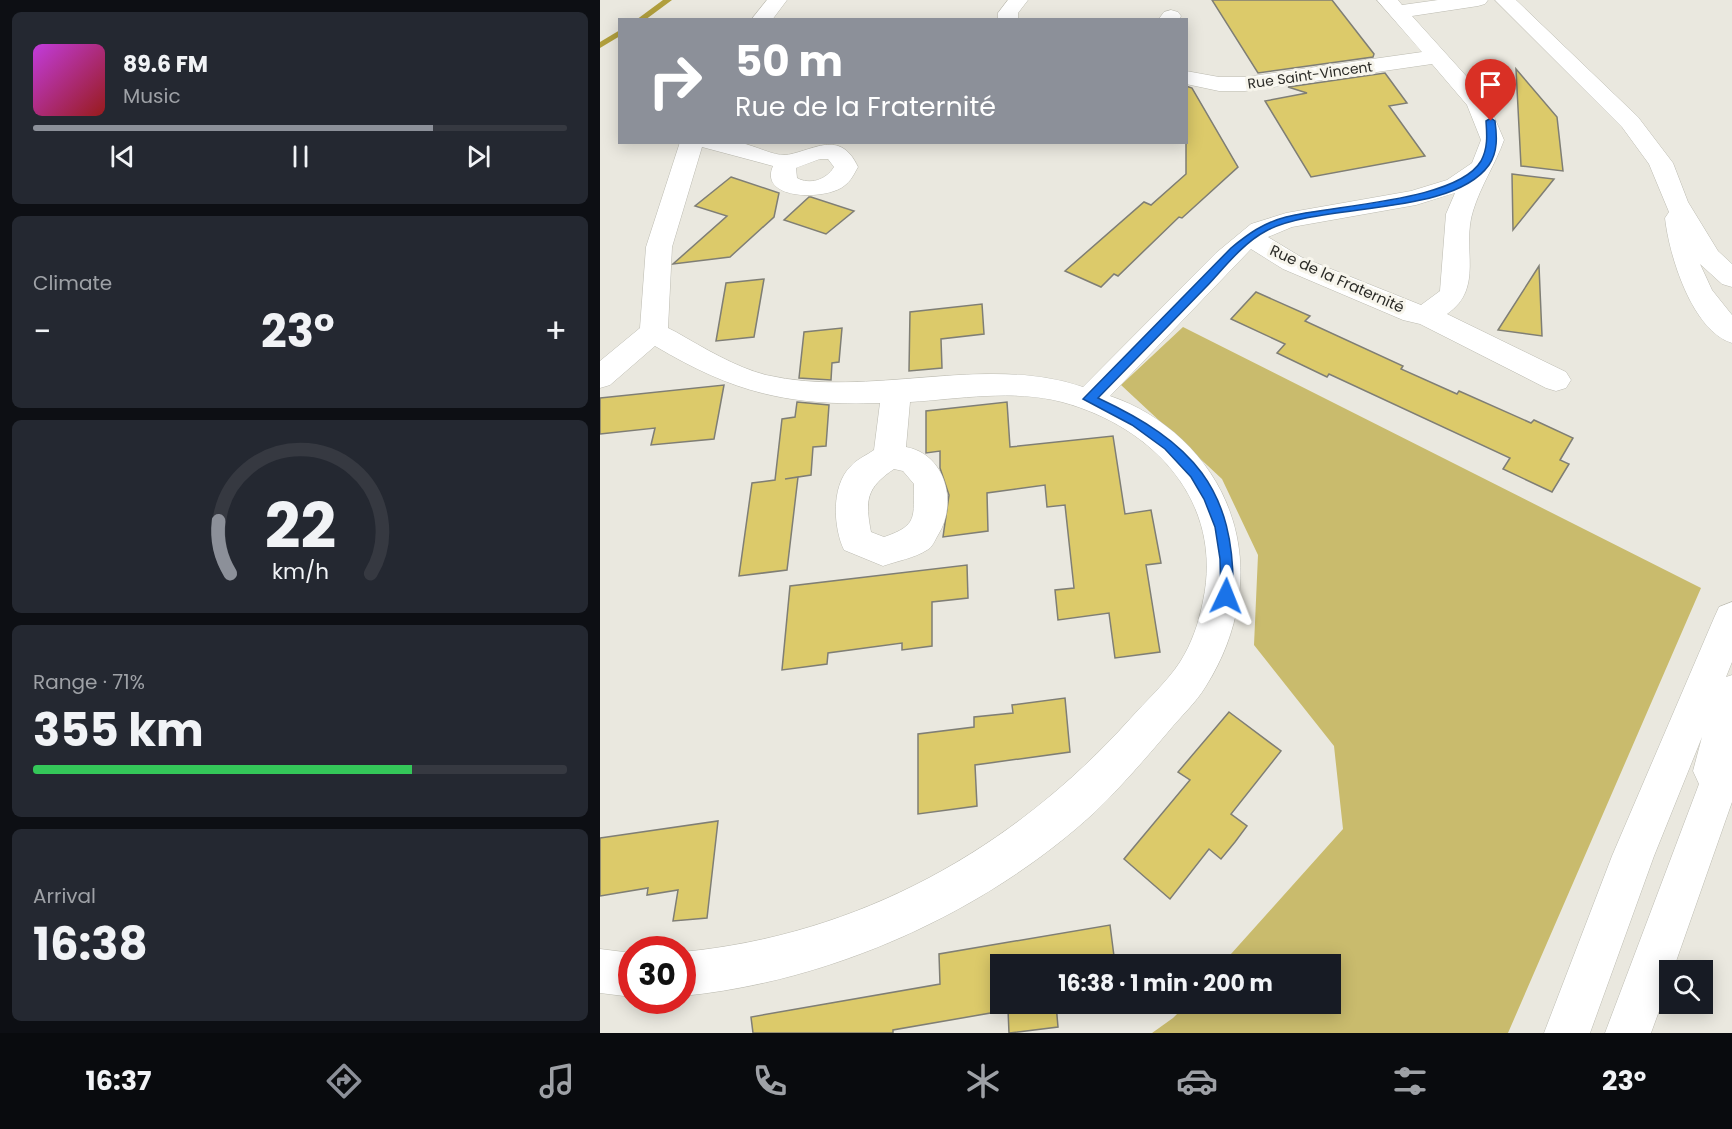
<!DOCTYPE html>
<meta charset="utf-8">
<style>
:root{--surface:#171b24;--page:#242831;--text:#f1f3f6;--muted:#9ea1a6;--line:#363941;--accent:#8c9099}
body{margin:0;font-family:Poppins,sans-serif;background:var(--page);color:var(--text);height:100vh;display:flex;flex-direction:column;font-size:22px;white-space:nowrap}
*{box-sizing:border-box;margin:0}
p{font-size:20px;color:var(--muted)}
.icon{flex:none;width:33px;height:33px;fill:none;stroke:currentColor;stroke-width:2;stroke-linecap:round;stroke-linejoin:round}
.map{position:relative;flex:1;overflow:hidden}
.panel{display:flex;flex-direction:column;gap:12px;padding:12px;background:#0d0f14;width:600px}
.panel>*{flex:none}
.hud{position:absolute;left:18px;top:18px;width:570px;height:126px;border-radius:0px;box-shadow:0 3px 15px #0003;background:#8c9099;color:#fff;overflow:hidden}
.buttons{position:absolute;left:1059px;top:960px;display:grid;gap:12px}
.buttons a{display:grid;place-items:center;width:54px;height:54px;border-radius:0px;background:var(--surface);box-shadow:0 3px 15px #0003;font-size:30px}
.speed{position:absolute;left:18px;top:936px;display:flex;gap:12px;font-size:30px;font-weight:700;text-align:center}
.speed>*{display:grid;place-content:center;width:78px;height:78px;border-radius:50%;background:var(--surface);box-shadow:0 3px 15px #0003;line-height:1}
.speed .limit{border:9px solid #d22;background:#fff;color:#111}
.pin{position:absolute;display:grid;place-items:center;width:51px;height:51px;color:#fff;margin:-62px -26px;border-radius:50% 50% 50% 0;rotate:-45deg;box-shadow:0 0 6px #0007}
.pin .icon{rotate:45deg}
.me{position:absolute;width:66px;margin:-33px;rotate:2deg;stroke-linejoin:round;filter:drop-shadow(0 0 4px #0008)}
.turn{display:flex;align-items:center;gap:21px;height:126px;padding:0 18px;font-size:27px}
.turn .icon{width:78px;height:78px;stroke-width:2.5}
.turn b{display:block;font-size:42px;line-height:51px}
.big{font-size:45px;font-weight:700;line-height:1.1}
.panel .card{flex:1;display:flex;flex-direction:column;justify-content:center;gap:9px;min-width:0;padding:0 21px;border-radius:9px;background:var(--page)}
.panel .dial{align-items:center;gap:0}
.dial svg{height:156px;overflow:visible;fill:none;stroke:var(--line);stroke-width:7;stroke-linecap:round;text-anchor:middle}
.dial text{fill:var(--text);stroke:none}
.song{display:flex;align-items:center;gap:18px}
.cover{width:72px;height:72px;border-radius:9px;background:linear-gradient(135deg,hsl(290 70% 55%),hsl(0 70% 35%))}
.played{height:6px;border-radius:3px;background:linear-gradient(90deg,var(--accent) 75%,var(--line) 75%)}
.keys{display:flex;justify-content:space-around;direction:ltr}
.heat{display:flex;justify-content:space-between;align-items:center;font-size:33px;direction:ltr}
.charge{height:9px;border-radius:4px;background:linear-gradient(90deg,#34c759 71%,var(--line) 0)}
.trip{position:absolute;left:390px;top:954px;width:351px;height:60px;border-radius:0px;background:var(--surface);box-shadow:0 3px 15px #0003;font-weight:700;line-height:60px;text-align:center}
.tab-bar{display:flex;height:96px;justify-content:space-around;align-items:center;background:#090b0e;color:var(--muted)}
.tab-bar .icon{width:42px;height:42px}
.tab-bar .selected{color:var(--accent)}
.tab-bar b{font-size:27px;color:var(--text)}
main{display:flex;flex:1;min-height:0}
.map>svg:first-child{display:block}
.green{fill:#c9bb6d}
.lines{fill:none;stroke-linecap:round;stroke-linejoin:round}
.stream{fill:#b19f3d;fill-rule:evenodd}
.building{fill:#dcca6a;stroke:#7f7e75;stroke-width:1.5}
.minor-casing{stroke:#bcbbb1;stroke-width:1}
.primary-casing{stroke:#bcbbb1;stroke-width:1}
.minor{fill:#fff;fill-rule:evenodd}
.primary{fill:#fff;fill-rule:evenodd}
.route{fill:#1a73e8;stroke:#114b97;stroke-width:1.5}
.labels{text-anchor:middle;stroke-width:6;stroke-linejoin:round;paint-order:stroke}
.far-street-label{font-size:14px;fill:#2b2b27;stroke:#f7f5ec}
.street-label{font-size:15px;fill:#2b2b27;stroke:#f7f5ec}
</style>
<main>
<section class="panel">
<div class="card">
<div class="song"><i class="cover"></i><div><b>89.6 FM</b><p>Music</p></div></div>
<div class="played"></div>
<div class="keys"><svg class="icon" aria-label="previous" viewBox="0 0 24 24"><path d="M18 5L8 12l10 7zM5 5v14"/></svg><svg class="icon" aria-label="pause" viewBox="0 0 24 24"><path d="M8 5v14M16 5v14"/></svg><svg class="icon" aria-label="next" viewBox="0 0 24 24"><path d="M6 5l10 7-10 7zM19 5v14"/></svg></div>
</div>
<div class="card"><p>Climate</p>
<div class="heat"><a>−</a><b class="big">23°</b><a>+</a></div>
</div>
<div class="card dial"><svg viewBox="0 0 100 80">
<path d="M14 69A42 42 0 1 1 86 69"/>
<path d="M14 69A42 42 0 0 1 8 42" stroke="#8c9099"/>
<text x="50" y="56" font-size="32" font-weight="700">22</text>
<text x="50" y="72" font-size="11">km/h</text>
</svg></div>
<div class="card"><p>Range · 71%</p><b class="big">355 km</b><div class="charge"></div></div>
<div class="card"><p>Arrival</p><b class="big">16:38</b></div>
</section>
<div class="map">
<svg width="1132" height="1033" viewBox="0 0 1132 1033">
<rect width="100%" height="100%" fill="#eae8df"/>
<polygon class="green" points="583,327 1101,588 908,1033 552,1033 573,1018 587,1004 730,1004 730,964 622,964 743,829 734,746 654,645 658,555 622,479 521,385"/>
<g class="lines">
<g class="stream">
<polygon points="63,0 72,0 45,20 36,20"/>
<polygon points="20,30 20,36 0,48 0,42"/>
</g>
</g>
<g class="building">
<polygon points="612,0 732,0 774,54 773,57 658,73"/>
<polygon points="916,69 957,117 963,171 921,166"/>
<polygon points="785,73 807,103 789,106 825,156 711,177 665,101 707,93 688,87"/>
<polygon points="586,86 592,88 638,167 582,218 579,217 518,276 514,274 501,287 465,271 544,202 551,205 586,174"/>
<polygon points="912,174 954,179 913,230"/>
<polygon points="131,177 179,193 174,217 130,257 73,264 127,216 95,206"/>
<polygon points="209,197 211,197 254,211 226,234 184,220"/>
<polygon points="939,266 942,336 898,330"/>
<polygon points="164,279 154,337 116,341 126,283"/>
<polygon points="656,292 710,316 705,321 803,366 801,369 857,394 859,391 931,423 934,420 973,438 960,460 969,464 952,492 903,469 910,458 729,374 727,377 677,353 685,344 631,319"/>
<polygon points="382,304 384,334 341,339 342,368 309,371 310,312"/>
<polygon points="242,328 239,362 232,363 231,380 199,378 204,332"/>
<polygon points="124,385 114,439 51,445 55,428 0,434 0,398"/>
<polygon points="197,402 229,405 226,446 213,447 211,475 185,479 198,477 187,570 139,576 152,483 175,480 182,419 195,417"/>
<polygon points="407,402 410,447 513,436 525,514 551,510 561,563 546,565 560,652 515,658 509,613 458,620 455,590 474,588 465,505 447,507 445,485 387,493 388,531 343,537 349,495 340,468 340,451 326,453 326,411"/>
<polygon points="367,565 368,598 332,602 332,646 302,650 302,643 228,653 227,664 182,670 190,586"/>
<polygon points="465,698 470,752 375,765 377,806 318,814 318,734 374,727 374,717 413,713 412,705"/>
<polygon points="629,712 681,751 631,814 647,826 635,842 621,859 609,849 570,899 524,859 590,780 578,772"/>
<polygon points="118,821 107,918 73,921 78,890 47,895 48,888 0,896 0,838"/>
<polygon points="510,925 515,964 400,964 400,1004 456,1004 458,1027 409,1033 408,1010 293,1030 293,1033 153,1033 151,1017 340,984 339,954"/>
</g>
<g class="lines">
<defs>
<g id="minor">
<polygon points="167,0 187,0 172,20 151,20"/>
<polygon points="408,0 428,0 418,13 418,20 398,20 398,13"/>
<path d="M777,0H798L802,5L838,0H888L885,4L878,6L812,16L886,98L904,140C895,165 881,185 873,211C861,248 885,288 847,314L966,372L971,380L966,388L956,391L946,388L820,324L803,320L683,269L651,249L510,396C564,414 611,458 630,512C651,570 639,634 606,686C596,703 580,717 568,732C545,759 521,787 495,812C385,913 230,982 82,996V952C259,935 412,850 530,719C546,701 567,682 580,662C592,643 599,622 603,601C624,502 554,427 462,402C413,389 359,399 310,402L306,447C346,454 358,504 338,535C335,540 332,548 327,550C315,558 297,561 283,566L244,550C233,527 231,485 251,466C257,459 267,455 274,450L280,403C188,406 134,393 55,346L10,385L0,388V361L40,328L46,247L80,142C99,142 122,139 141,143C154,145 173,156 186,155C213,151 240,128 258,167C254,174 251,181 244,186C227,200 158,201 173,166L102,147L72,247L68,328L76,332C104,348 135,367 166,375C270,399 383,353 483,387L616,253L651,224L686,213L811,191L847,180L872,163L881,140L867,105L832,64L645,91H619L586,84V71L619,77H645L822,52ZM220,159H228L234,167C226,180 210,185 197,178L196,168ZM855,193L846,214L840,291L821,305L701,257L668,237L692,227L816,205ZM294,469L303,471L314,484C313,517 319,525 284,537L271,532C265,500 266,488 294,469Z"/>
<path d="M895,0H916L1038,117L1073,163L1088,202L1118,251L1132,264V287L1122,284L1100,264L1112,290L1132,315V343C1092,331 1069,255 1065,218L1069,212L1049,164L1022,127Z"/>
<polygon points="571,10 578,12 581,16 579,20 558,20 564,12"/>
<polygon points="0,949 32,953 32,997 0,993"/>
</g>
<polygon id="primary" points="1132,602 1132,662 1126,677 1132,675 1132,802 1073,970 1070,970 1070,981 1051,1033 1005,1033 1099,784 1093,771 1102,737 1054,856 990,1033 944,1033 1012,856 1114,618 1119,607"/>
</defs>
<use href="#minor" class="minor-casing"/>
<use href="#primary" class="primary-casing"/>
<use href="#minor" class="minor"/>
<use href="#primary" class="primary"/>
</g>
<path class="route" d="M891,118L895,121C897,136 898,152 889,165C852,217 720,202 666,231C643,243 624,268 606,287C570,324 534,361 498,398C592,442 636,488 633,596L631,600H621L620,559L615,527L604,499L591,477L565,449L532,425L483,399L631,248C648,234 663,223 686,217C730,205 857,202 881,161C888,148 887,135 886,121Z"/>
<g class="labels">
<g class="far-street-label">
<text transform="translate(710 75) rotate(-8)" y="5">Rue Saint-Vincent</text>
</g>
<g class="street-label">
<text transform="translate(737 279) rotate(24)" y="5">Rue de la Fraternité</text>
</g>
</g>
</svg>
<div class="buttons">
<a><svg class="icon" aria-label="search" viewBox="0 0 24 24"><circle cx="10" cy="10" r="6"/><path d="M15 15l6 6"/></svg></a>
</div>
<div class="speed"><div class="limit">30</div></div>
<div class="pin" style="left:891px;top:121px;background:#d93025"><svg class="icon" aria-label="arrive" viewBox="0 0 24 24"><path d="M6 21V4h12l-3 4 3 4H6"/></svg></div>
<svg class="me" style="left:626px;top:596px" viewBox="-20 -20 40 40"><path d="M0-17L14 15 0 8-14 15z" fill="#1a73e8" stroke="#fff" stroke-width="4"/></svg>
<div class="trip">16:38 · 1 min · 200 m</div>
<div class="hud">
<div class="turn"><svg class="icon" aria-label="right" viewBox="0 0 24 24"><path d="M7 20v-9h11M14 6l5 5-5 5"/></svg><div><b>50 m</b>Rue de la Fraternité</div></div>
</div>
</div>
</main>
<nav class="tab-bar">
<b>16:37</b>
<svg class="icon selected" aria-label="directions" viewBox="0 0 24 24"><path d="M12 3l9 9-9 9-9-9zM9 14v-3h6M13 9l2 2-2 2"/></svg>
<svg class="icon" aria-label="music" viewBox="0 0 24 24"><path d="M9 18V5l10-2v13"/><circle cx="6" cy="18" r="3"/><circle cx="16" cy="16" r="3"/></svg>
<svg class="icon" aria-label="phone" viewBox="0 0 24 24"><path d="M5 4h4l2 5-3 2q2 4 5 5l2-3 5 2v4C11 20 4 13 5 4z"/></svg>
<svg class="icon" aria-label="climate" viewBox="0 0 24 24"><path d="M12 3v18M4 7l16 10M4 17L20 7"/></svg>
<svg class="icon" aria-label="car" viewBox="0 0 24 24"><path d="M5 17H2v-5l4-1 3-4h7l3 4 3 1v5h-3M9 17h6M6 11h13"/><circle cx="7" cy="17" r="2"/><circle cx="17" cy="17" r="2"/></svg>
<svg class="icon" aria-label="filters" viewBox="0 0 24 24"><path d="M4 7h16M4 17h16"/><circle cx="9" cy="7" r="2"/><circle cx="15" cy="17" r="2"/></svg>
<b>23°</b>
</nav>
